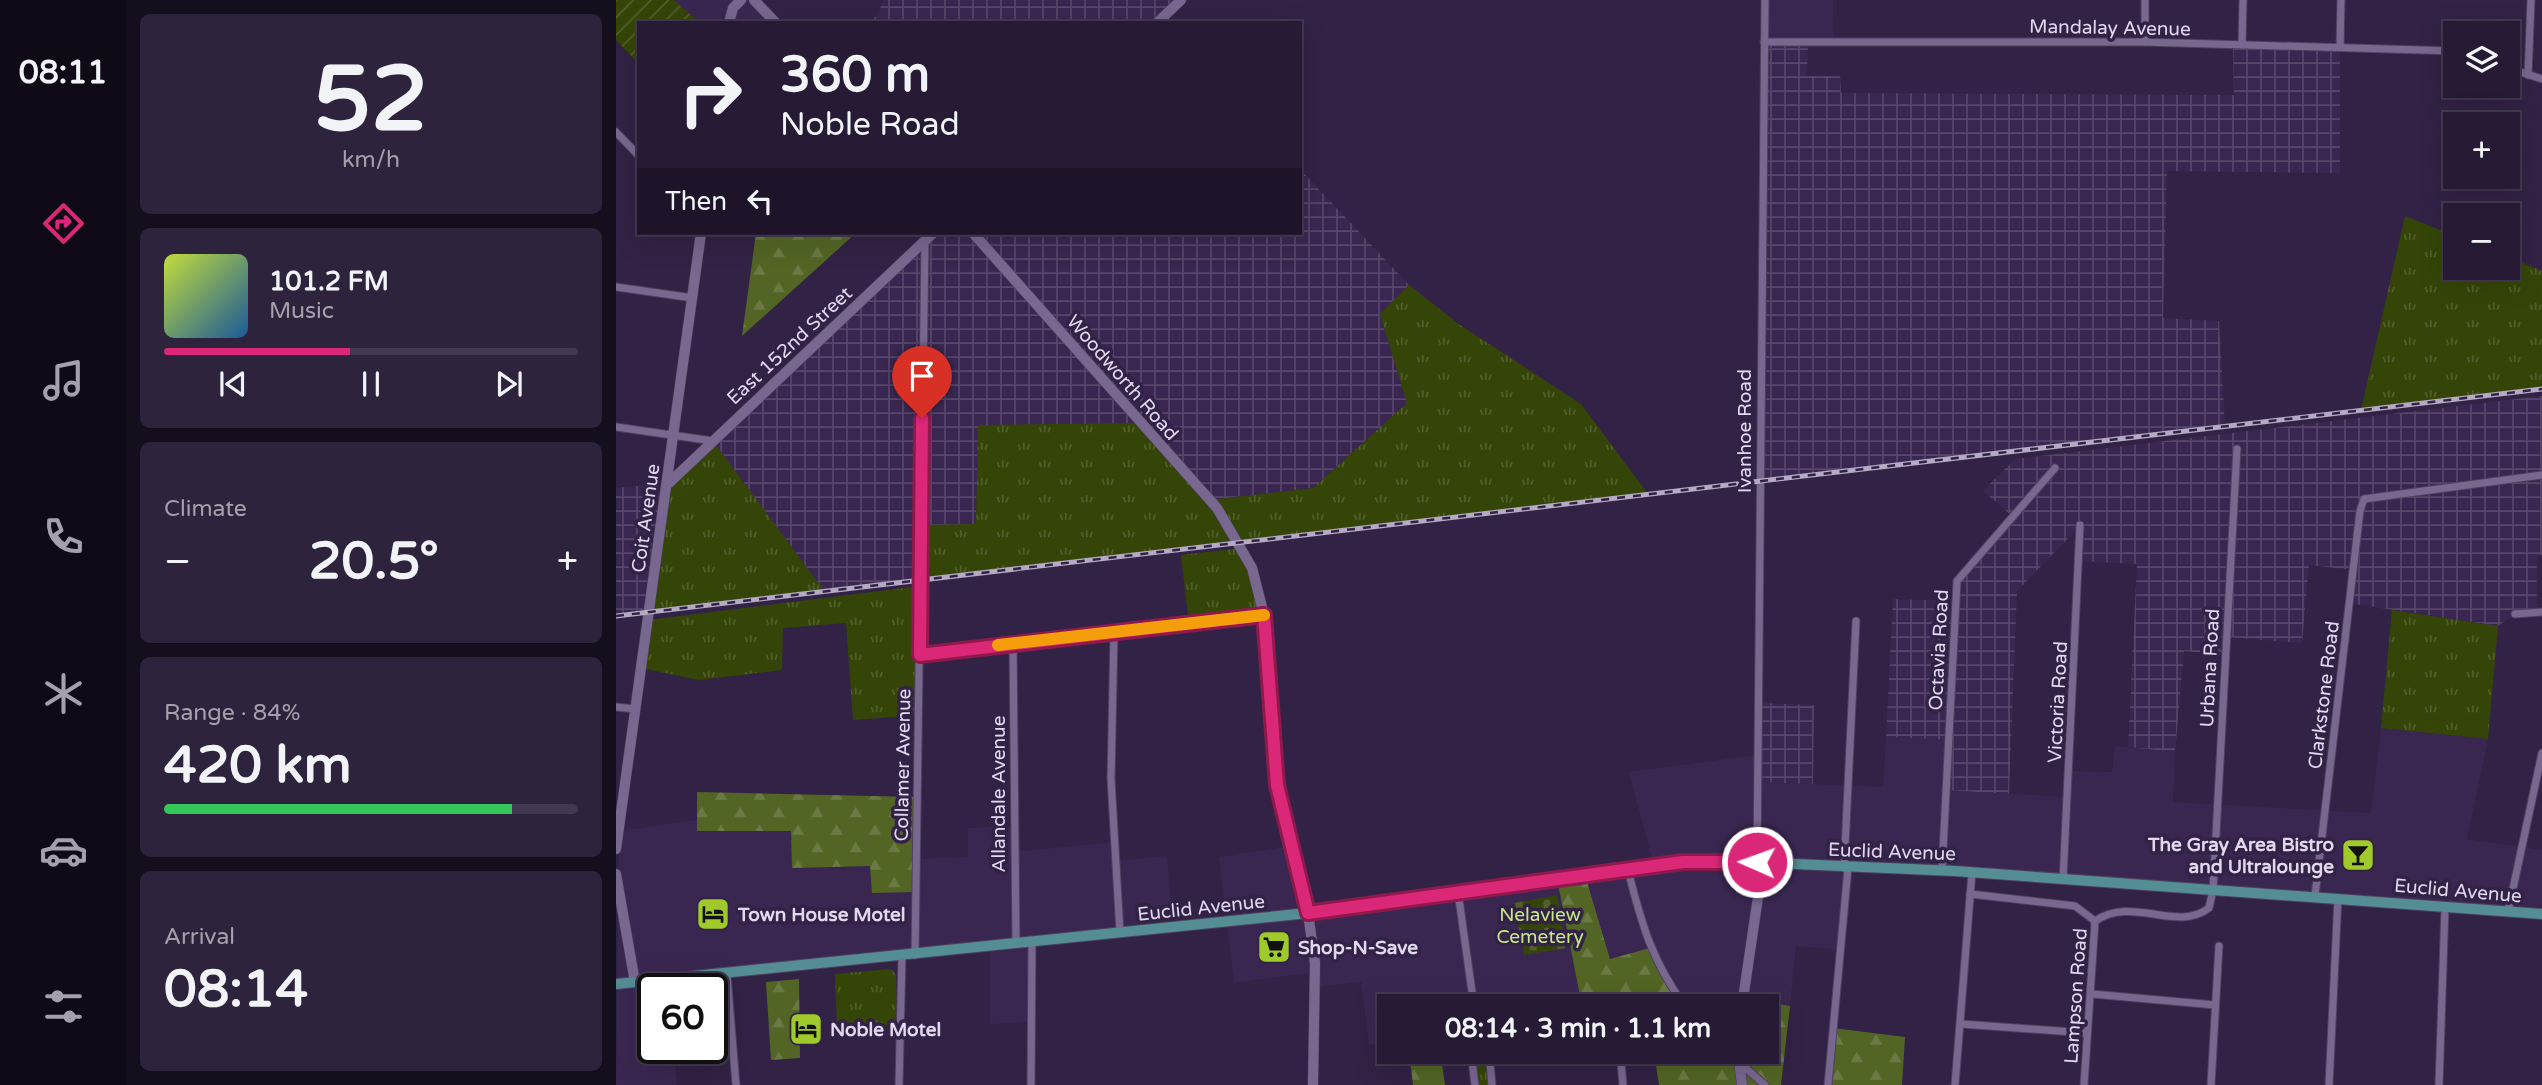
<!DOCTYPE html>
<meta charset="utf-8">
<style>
:root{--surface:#261a34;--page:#2e233c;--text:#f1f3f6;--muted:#a4a1ac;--line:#42384f;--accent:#db2777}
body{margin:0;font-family:"Varela Round",sans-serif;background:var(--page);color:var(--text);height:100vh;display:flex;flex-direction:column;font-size:26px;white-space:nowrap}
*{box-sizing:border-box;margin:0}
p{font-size:23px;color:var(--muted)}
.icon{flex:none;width:38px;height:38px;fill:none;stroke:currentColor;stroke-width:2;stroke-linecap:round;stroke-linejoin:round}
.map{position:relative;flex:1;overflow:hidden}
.details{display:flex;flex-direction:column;gap:14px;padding:14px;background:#150e1d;width:490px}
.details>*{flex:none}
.banner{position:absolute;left:21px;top:21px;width:665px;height:214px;border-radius:0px;box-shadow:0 7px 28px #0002,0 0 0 2px var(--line);background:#261a34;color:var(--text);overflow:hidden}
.tools{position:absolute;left:1827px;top:21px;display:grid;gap:14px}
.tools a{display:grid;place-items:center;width:77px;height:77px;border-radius:0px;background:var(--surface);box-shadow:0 7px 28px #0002,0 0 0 2px var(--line);font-size:35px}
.speed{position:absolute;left:21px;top:973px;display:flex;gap:14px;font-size:35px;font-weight:700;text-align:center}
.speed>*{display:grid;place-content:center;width:91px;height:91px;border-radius:50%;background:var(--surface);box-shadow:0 7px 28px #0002,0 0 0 2px var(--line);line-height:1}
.speed .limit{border:4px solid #111;border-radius:10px;background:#fff;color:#111}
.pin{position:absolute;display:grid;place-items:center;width:60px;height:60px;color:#fff;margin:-72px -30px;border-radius:50% 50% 50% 0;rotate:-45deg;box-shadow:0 0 7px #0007}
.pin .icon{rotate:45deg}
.me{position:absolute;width:77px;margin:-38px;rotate:272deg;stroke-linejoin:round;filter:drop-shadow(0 0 5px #0008)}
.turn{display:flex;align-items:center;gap:24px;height:147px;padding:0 28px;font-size:32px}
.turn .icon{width:91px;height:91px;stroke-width:2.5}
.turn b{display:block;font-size:49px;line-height:60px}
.then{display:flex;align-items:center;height:66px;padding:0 28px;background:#0003;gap:14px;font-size:26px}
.big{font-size:52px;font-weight:700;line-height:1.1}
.details .widget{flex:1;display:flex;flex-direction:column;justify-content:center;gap:10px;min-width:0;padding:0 24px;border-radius:10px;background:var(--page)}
.details .dial{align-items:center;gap:0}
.dial b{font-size:91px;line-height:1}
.song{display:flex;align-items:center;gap:21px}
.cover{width:84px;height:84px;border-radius:10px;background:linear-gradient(135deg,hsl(70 70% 55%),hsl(210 70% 35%))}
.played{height:7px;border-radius:4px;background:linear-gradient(90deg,var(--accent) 45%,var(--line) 45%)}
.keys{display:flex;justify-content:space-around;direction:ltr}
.heat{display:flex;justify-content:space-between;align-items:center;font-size:38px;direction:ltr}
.charge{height:10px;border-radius:5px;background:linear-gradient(90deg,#34c759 84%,var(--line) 0)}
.trip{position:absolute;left:761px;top:994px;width:402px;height:70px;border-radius:0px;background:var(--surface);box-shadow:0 7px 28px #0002,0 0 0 2px var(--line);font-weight:700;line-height:70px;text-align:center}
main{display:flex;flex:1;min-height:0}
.menu{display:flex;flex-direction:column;width:126px;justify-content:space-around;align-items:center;background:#0f0a15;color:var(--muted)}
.menu .icon{width:49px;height:49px}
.menu .on{color:var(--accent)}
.menu b{font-size:32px;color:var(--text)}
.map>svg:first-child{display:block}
.built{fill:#3a2751}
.industrial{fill:url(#industrial-grid)}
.grass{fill:url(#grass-tufts)}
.forest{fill:url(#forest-firs)}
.cemetery{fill:url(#cemetery-stones)}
.garden{fill:url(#garden-furrows)}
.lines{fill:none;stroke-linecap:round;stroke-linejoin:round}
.street-casing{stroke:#4e405e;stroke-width:9}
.secondary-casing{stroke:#4e405e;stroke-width:11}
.primary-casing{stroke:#4e405e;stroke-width:12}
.street{stroke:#78678f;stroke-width:7}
.secondary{stroke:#78678f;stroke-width:10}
.primary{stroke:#558d95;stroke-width:10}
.rail-casing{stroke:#b5aac4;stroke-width:5}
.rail{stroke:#322245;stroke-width:2.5;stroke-dasharray:8;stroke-linecap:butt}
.route-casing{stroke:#8e194d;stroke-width:18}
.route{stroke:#db2777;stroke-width:12}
.slow{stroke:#f59e0b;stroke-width:12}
.labels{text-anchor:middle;stroke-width:7;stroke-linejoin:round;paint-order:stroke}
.street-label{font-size:19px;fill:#e1d8ef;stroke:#322245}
.poi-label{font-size:19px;font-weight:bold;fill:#e1d8ef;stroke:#322245;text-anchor:start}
.park-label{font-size:19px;fill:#c7e688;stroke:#322245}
</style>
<main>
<nav class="menu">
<b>08:11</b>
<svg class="icon on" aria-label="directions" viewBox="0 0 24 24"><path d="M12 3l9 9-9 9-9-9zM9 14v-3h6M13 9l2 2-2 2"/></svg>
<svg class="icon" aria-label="music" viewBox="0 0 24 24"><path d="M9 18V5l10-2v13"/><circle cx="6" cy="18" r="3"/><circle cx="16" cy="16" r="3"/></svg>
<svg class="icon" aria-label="phone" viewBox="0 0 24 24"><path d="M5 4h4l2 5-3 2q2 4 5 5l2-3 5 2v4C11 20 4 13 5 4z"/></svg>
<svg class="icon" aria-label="climate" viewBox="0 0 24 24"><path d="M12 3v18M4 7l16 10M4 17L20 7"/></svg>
<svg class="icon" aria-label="car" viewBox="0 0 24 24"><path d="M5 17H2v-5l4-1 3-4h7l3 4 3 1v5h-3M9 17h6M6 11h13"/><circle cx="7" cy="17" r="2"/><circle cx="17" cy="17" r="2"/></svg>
<svg class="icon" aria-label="filters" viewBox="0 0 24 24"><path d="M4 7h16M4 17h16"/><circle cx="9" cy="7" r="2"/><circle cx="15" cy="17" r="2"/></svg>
</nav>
<section class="details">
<div class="widget dial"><b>52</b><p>km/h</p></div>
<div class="widget">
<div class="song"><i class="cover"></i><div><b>101.2 FM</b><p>Music</p></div></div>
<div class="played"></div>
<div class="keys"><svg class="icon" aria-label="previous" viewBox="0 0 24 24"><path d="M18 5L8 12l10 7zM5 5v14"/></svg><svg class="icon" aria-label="pause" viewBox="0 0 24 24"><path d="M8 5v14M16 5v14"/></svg><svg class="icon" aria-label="next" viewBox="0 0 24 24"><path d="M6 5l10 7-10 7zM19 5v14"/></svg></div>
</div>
<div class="widget"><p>Climate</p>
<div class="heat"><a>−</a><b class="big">20.5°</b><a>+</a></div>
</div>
<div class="widget"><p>Range · 84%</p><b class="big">420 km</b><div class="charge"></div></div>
<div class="widget"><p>Arrival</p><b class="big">08:14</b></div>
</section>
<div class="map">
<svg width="1926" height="1085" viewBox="0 0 1926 1085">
<defs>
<pattern id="industrial-grid" width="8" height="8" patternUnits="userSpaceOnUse" patternTransform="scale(1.75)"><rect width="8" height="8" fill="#3a2751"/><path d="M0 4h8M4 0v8" fill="none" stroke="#56466a"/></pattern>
<pattern id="grass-tufts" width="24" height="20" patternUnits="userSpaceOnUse" patternTransform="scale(1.75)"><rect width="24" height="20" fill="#354508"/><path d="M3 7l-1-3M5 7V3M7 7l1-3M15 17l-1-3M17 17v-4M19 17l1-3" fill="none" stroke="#525f2c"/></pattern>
<pattern id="forest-firs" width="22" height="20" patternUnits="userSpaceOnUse" patternTransform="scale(1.75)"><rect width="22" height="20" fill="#526524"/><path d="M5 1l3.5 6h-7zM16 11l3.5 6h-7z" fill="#6b7a44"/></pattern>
<pattern id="cemetery-stones" width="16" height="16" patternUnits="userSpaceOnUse" patternTransform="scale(1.75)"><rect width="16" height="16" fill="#354508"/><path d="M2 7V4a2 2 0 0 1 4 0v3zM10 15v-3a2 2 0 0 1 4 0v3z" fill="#525f2c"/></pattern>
<pattern id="garden-furrows" width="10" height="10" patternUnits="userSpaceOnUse" patternTransform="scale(1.75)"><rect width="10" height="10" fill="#354508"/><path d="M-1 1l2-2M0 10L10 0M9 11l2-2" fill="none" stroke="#525f2c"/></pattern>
</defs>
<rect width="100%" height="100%" fill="#322245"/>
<g class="built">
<polygon points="58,0 139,0 160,23 84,23"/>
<polygon points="1149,0 1217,0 1218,42 1148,42"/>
<polygon points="1765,728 1872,739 1851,839 1926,850 1926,914 1233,868 1227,950 1180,946 1174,1006 1128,998 1126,1006 1069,1006 994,959 969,875 1038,866 1013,772 1142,755 1142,782 1267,787 1270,737 1333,740 1331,790 1451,797 1453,771 1496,772 1499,746 1559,752 1557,802 1755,813"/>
<polygon points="81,820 81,831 175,831 254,866 256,892 300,859 352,857 352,828 397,826 398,852 499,842 500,861 551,856 557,927 417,942 416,1022 374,1024 374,947 51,980 53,989 37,989 37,1048 58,1048 61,1085 0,1085 3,831"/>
<polygon points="677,846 692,912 941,879 966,1006 774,1006 773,1043 753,1045 745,982 699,987 698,972 618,983 603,857"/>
</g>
<g class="industrial">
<polygon points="267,0 565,0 547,23 253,23 262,14"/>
<polygon points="1148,42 1192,42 1191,76 1224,76 1225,93 1618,95 1617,45 1724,46 1724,173 1551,171 1547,318 1603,321 1609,426 1144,480"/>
<polygon points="684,169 793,285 764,314 791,403 697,488 594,500 362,426 360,525 304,579 209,592 97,441 317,233 684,233"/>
<polygon points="1926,396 1926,555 1921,555 1921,612 1899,614 1882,626 1733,603 1737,570 1693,565 1686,643 1611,637 1609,655 1568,651 1559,752 1512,747 1521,564 1463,561 1464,526 1401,591 1393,794 1331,790 1333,740 1270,737 1277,599 1340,601 1341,581 1396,516 1367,491 1399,459"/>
<polygon points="53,483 33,612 0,616 0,488"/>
<polygon points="1142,703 1198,705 1197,784 1141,782"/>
</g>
<g class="grass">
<polygon points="1789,216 1839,236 1839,268 1892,268 1892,257 1926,271 1926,389 1745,410"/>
<polygon points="793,285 844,325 965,404 1032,494 304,579 305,525 360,524 362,425 524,423 594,500 697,488 791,403 764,314"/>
<polygon points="97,441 209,592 33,612 53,483"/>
<polygon points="626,548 648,615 573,624 565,555"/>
<polygon points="304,586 303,715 237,720 230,623 167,628 166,670 83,680 25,668 32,620"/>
<polygon points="1776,610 1882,626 1872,739 1765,728"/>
<polygon points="275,969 280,975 281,1027 221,1027 219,974"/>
<polygon points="855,1052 873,1052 876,1085 859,1085"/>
</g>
<g class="forest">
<polygon points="140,233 240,233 126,336"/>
<polygon points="81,792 301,797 300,892 256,893 254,866 176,868 175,831 81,831"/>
<polygon points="969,875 994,959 1034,948 1069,1006 966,1006 941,879"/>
<polygon points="183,979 184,1058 155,1060 150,982"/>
<polygon points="1128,998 1174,1006 1165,1085 1043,1085 1038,1052 1111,1052 1122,1062 1122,1052 1152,1052 1152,1006 1126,1006"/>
<polygon points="1217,1028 1289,1037 1286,1085 1212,1085"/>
<polygon points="793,1052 819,1052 826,1064 829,1085 797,1085"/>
</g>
<polygon class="cemetery" points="941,895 950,948 908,955 898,903"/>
<polygon class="garden" points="0,0 58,0 84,23 23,23 23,64 0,40"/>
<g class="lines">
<defs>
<g id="street">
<polyline points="1148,42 1529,42 1839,51"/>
<polyline points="1529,42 1529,0"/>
<polyline points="1626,45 1627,0"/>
<polyline points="1724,46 1725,0"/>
<polyline points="1892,68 1926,79"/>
<polyline points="1912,75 1915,0"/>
<polyline points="0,132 23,156"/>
<polyline points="0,287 77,298"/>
<polyline points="0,427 97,441"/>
<polyline points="1899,614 1926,612"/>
<polyline points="498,633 495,779 504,933"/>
<polyline points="397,644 400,944"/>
<polyline points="304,655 648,615"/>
<polyline points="0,707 20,709"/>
<polyline points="1141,862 1149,0"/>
<polyline points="1228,868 1240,621"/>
<path d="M1012,870C1025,922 1036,962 1069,1006"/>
<polyline points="1326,870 1341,581 1439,468"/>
<polyline points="1447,880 1464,525"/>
<polyline points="842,892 858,1006"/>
<polyline points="1354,894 1459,906 1479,921"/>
<polyline points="1699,896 1744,511 1748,499 1926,475"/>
<polyline points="1892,912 1926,753"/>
<polyline points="299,955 309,241"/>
<polyline points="111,975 120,1085"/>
<polyline points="1476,994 1599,1005"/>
<polyline points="1345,1024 1470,1033"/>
<polyline points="855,1052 859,1085"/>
<polyline points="873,1052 876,1085"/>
<polyline points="1004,1052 1007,1085"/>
<polyline points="1111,1052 1149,1085"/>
<polyline points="283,1085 286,956"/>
<polyline points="415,1085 416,942"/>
<polyline points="1212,1085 1232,868"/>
<polyline points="1339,1085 1356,872"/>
<path d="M1468,1085L1479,921C1517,895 1560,933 1593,908L1597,890L1621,449"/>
<polyline points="1595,1085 1603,946"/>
<polyline points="1713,1085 1722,898"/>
<polyline points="1823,1085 1829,907"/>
</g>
<g id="secondary">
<polyline points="138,0 160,23"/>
<polyline points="113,23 117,8 125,0"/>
<polyline points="541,23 565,0"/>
<polyline points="357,233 601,508 636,568 648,615 661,785 692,913 699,963 697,1085"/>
<polyline points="53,483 317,233"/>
<polyline points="0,849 85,233"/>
<polyline points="0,874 19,982"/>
<polyline points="1126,1006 1142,897 1141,862"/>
<polyline points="1122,1052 1126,1085"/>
</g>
<polyline id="primary" points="0,984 692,913 1086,860 1339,871 1926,914"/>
</defs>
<use href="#street" class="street-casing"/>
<use href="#secondary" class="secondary-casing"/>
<use href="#primary" class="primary-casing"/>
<use href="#street" class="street"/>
<use href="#secondary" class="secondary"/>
<use href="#primary" class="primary"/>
<defs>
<polyline id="rail" points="0,616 1926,389"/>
</defs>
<use href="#rail" class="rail-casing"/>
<use href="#rail" class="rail"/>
</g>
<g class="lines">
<defs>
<polyline id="route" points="306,418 304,655 648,615 661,785 692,913 1067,862 1141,862"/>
</defs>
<use href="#route" class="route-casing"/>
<use href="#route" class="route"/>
<polyline class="slow" points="382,645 648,615"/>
</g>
<defs>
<symbol id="bar-square" viewBox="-11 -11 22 22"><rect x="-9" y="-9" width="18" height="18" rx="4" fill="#a0c92b" stroke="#322245"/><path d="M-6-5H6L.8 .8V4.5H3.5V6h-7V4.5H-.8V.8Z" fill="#111"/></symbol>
<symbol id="hotel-square" viewBox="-11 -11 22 22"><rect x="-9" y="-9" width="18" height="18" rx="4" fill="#a0c92b" stroke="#322245"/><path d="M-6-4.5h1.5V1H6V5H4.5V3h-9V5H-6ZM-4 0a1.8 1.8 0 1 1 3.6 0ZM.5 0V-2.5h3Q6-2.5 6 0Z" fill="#111"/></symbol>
<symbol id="supermarket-square" viewBox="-11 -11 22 22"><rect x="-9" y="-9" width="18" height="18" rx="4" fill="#a0c92b" stroke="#322245"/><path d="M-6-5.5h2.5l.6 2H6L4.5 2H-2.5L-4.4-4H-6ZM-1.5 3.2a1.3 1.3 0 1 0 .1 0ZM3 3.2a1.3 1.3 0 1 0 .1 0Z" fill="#111"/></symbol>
</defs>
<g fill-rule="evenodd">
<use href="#bar-square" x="1723" y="836" width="38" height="38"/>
<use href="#hotel-square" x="78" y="895" width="38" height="38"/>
<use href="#supermarket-square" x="639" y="928" width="38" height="38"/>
<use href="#hotel-square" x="171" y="1010" width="38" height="38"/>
</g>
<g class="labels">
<g class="street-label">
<text transform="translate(1494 27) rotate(1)" y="7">Mandalay Avenue</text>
<text transform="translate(173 345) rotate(-43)" y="7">East 152nd Street</text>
<text transform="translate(507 377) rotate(49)" y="7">Woodworth Road</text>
<text transform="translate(1128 431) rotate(-90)" y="7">Ivanhoe Road</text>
<text transform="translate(29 518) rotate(-82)" y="7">Coit Avenue</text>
<text transform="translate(1322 650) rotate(-87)" y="7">Octavia Road</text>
<text transform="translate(1593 668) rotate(-87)" y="7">Urbana Road</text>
<text transform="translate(1707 695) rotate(-83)" y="7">Clarkstone Road</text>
<text transform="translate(1441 702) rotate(-87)" y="7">Victoria Road</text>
<text transform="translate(286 765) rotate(-89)" y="7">Collamer Avenue</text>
<text transform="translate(382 794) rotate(-90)" y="7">Allandale Avenue</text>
<text transform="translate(1276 851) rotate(2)" y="7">Euclid Avenue</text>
<text transform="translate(1842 890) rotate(5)" y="7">Euclid Avenue</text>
<text transform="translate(585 907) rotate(-6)" y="7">Euclid Avenue</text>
<text transform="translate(1459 996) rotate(-86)" y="7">Lampson Road</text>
</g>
<g class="poi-label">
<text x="1718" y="851" text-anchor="end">The Gray Area Bistro<tspan x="1718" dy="22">and Ultralounge</tspan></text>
<text x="122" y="921">Town House Motel</text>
<text x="682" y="954">Shop-N-Save</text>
<text x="214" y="1036">Noble Motel</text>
</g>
<g class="park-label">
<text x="924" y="921">Nelaview<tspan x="924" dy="22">Cemetery</tspan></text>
</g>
</g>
</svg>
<div class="tools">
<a><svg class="icon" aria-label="layers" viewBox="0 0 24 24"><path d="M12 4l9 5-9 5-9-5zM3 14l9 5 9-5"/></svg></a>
<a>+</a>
<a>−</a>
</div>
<div class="speed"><div class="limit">60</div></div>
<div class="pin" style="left:306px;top:418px;background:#d93025"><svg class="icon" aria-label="arrive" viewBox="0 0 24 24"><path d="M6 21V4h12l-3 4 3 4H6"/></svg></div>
<svg class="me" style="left:1141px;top:862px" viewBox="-20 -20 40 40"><circle r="17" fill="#db2777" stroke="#fff" stroke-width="3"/><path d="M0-11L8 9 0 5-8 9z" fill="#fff"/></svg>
<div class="trip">08:14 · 3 min · 1.1 km</div>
<div class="banner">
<div class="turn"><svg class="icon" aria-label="right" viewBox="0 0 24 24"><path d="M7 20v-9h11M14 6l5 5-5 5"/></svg><div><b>360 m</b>Noble Road</div></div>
<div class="then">Then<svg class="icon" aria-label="left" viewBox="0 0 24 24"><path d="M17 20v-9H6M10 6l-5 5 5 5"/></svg></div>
</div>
</div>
</main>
